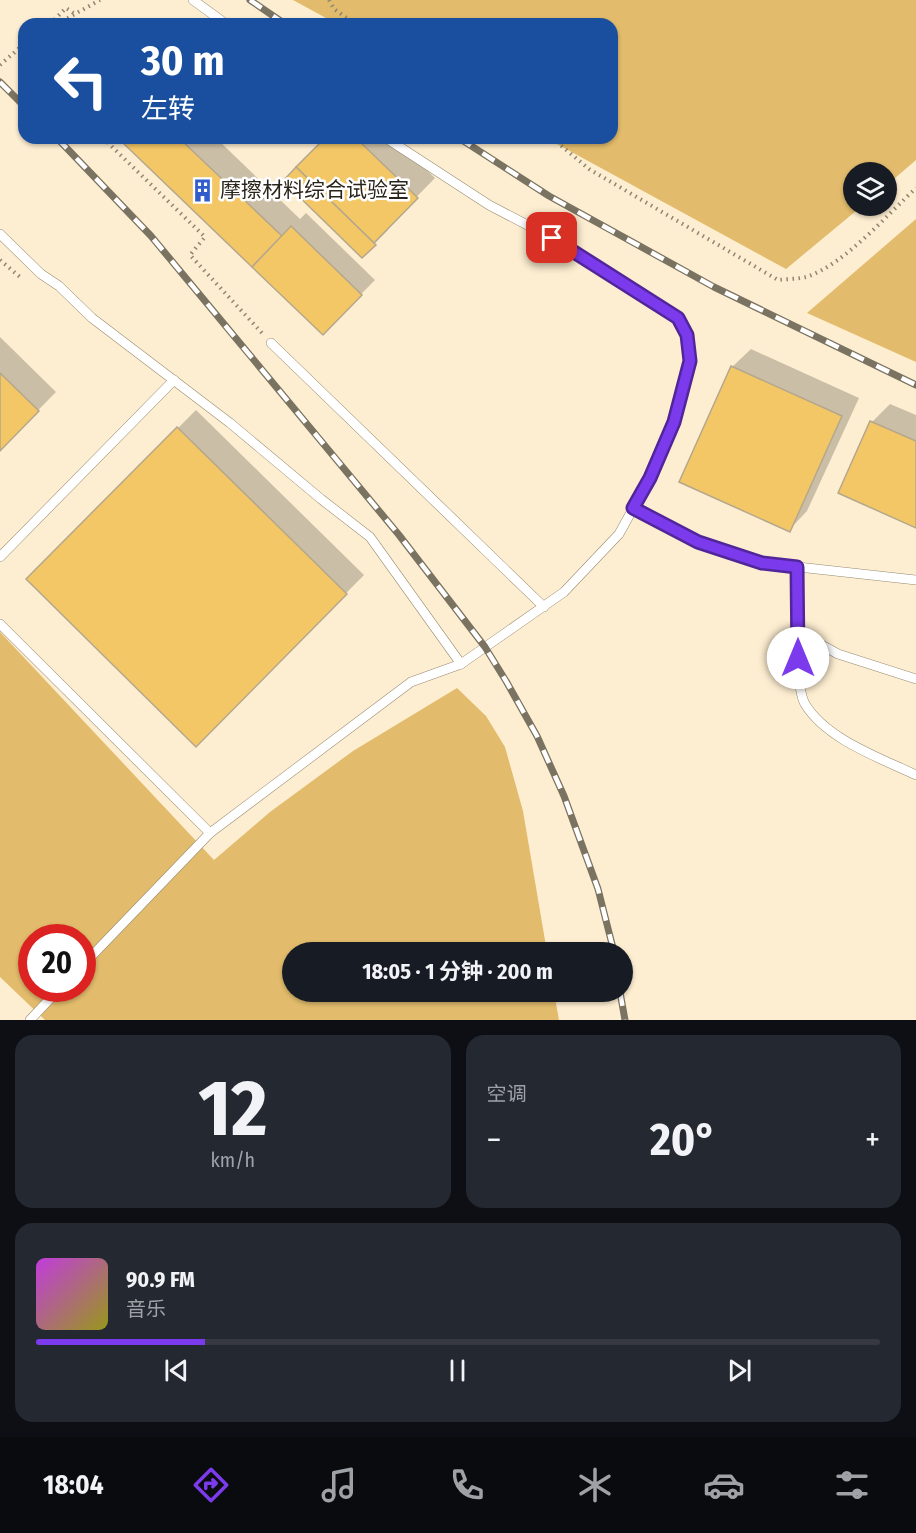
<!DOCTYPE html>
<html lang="zh">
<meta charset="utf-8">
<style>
:root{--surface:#171b24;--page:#242831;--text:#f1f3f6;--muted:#9ea1a6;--line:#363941;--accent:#7c3aed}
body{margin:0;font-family:"Fira Sans Condensed","Noto Sans SC",sans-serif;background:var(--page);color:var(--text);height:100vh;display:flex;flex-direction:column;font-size:22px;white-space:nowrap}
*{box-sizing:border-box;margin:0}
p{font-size:20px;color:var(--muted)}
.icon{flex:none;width:33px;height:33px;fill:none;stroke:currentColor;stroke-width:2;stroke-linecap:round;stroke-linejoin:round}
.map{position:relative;height:1020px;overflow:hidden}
.side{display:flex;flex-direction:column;gap:15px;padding:15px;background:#0d0f14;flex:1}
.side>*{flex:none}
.banner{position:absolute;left:18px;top:18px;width:600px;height:126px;border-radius:18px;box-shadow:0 2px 4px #0004;background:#1a4fa0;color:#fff;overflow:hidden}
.fabs{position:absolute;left:843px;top:162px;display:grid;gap:12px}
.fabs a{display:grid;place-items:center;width:54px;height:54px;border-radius:50%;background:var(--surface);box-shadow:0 2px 4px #0004;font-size:30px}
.speed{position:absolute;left:18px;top:924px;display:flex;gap:12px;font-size:30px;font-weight:700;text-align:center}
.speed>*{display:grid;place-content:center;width:78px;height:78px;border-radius:50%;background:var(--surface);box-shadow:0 2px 4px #0004;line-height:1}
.speed .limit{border:9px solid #d22;background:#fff;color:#111}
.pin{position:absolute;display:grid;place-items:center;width:51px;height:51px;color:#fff;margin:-26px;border-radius:12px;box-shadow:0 3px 9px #0006}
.me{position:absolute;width:66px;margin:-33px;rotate:0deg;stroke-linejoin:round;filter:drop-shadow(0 0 4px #0008)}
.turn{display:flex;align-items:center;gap:21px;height:126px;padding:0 24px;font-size:27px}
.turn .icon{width:78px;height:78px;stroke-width:2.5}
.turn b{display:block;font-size:42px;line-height:51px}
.big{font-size:45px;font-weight:700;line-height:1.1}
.side .widget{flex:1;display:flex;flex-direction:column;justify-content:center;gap:9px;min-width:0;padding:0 21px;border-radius:18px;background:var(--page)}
.side .dial{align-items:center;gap:0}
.dial b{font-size:78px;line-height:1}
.song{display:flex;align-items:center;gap:18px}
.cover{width:72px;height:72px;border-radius:9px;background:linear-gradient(135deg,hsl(290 70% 55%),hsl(60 70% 35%))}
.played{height:6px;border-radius:3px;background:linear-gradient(90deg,var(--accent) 20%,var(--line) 20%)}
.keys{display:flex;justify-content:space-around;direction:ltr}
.heat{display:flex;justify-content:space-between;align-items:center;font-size:33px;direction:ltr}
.side .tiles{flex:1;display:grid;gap:15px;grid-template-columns:1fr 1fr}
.widget:last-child{grid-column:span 2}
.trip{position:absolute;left:282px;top:942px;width:351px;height:60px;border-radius:30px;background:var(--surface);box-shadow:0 2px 4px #0004;font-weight:700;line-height:60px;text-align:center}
.dock{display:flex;height:96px;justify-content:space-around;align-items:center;background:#090b0e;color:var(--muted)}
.dock .icon{width:42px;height:42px}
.dock .active{color:var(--accent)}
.dock b{font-size:27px;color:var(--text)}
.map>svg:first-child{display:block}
.green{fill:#e2bc6c;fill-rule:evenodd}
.shadow{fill:#0003}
.building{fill:#f3c766;stroke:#b5a78c;stroke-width:1.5}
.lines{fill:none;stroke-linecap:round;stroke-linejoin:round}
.service-casing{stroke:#978a6f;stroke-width:10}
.path{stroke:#8f8572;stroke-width:4;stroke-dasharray:1.5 4.5;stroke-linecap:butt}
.service{stroke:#fff;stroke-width:9}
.rail-casing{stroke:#7b7361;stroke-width:7}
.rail{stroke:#fff;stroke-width:4.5;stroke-dasharray:14;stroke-linecap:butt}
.route-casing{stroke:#51269a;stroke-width:15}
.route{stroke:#7c3aed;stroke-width:10}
.labels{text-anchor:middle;stroke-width:5;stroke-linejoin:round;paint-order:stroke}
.poi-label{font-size:21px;fill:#2a251a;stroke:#fff;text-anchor:start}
</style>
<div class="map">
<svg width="916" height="1020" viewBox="0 0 916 1020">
<rect width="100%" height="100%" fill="#fdeed1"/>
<g class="green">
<polygon points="293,0 916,0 916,160 887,185 886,172 854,172 854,206 862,206 786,269 546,138 612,138 612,24 337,24"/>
<polygon points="916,219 916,362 807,313"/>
<path d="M0,632L214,860L270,812L353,751L457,688L486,716L505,747L523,811L547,952H292V992H554L559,1020H45L0,977ZM32,938H82V988H32Z"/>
</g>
<g class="shadow">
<polygon points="120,138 216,138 300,219 306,213 375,280 323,333"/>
<polygon points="327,138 393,138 435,178 386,228 388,230 362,256 285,181"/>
<polygon points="0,337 56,392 0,449"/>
<polygon points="751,349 859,398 807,511 789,530 732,367"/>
<polygon points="890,404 916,415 916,527 872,422"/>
<polygon points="196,410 364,575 196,745 28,579"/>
</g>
<g class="building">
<polygon points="127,138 179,138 282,236 252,267 123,143"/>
<polygon points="325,138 356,138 418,198 374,243 296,167"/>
<polygon points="296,167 376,245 362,258 283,181"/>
<polygon points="291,226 362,295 323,335 252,267"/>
<polygon points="731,366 842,416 790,532 679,482"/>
<polygon points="0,373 39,411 0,451"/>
<polygon points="870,421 916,441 916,528 838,493"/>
<polygon points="177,427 347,594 196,747 26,579"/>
</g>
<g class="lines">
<defs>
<g id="service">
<polyline points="193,0 226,24"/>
<polyline points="0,234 41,274 59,286 92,318 230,423 321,499 370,537 461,664"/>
<polyline points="271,343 544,607"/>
<polyline points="633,508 697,542 762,563 916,580"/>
<polyline points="0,557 174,380"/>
<path d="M797,567C798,596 793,682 805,704C826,739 880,758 916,775"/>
<polyline points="0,624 210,833"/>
<polyline points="798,632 838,654 916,679"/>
<polyline points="82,966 210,833 411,682 461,664 564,592 619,534 650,478 673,422 683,387 690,361 687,335 678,318 552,238 489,205 386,138"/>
<polyline points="30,1020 60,988"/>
</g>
</defs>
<use href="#service" class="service-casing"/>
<g class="path">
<polyline points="329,0 334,9 355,24"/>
<polyline points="50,24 66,8 75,14"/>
<polyline points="57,24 100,0"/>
<polyline points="0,65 24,44"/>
<polyline points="103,138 205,237 190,255 262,333"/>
<path d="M552,138L589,169L778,280C787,279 798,279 806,277C844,265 887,215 916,188"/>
<polyline points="0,260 20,277"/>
</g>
<use href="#service" class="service"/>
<defs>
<g id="rail">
<polyline points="250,0 285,24"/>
<polyline points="0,82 24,106"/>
<polyline points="57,138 151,236 399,535 485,647 506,681 537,736 564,796 598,889 614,952"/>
<polyline points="459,138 549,196 714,287 916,385"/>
<polyline points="620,992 625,1020"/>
</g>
</defs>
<use href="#rail" class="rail-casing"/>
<use href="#rail" class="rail"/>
</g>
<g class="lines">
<defs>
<polyline id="route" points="552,238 678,318 687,335 690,361 674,422 650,478 633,508 698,542 762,563 797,567 798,658"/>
</defs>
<use href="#route" class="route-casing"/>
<use href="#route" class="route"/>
</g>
<defs>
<symbol id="building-bare" viewBox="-9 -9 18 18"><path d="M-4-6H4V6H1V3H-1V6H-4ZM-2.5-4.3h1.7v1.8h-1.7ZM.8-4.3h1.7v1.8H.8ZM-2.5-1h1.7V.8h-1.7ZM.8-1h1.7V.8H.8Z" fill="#315dcc" stroke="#fff" stroke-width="2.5" paint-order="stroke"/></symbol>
</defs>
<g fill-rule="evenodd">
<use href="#building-bare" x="186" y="174" width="33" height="33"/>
</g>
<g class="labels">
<g class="poi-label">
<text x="220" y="197">摩擦材料综合试验室</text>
</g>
</g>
</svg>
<div class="fabs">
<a><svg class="icon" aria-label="layers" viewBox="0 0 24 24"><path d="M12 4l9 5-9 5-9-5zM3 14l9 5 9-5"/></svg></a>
</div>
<div class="speed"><div class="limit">20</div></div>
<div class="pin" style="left:552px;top:238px;background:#d93025"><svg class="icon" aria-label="arrive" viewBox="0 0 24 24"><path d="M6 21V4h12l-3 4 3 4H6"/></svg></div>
<svg class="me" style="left:798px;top:658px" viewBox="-20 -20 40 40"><circle r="19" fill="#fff"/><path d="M0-13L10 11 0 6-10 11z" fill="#7c3aed"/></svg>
<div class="trip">18:05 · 1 分钟 · 200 m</div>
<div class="banner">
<div class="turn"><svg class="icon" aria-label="left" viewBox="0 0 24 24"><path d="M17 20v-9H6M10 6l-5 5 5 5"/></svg><div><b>30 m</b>左转</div></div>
</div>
</div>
<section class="side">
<div class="tiles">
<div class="widget dial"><b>12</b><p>km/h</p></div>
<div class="widget"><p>空调</p>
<div class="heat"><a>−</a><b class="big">20°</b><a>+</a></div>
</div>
<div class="widget">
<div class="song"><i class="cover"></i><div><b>90.9 FM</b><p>音乐</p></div></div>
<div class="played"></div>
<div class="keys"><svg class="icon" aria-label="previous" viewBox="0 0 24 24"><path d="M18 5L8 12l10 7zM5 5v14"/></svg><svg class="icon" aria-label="pause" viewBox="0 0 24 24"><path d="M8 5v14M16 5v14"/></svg><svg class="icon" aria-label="next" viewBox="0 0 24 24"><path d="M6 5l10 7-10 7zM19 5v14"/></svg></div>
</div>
</div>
</section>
<nav class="dock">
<b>18:04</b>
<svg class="icon active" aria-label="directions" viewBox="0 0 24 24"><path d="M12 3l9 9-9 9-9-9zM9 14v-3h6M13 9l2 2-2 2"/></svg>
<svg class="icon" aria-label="music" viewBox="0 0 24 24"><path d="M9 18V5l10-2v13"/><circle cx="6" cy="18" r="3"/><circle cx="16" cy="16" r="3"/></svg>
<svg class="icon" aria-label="phone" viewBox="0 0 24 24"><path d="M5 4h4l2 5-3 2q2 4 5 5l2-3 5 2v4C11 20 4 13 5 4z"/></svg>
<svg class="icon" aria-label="climate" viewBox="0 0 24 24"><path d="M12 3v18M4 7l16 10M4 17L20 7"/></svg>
<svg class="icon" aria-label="car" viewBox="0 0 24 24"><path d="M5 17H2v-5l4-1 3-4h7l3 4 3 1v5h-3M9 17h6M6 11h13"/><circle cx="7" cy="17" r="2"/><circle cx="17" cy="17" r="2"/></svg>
<svg class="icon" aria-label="filters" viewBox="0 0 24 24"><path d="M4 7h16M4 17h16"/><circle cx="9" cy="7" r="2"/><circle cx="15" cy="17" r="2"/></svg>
</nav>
